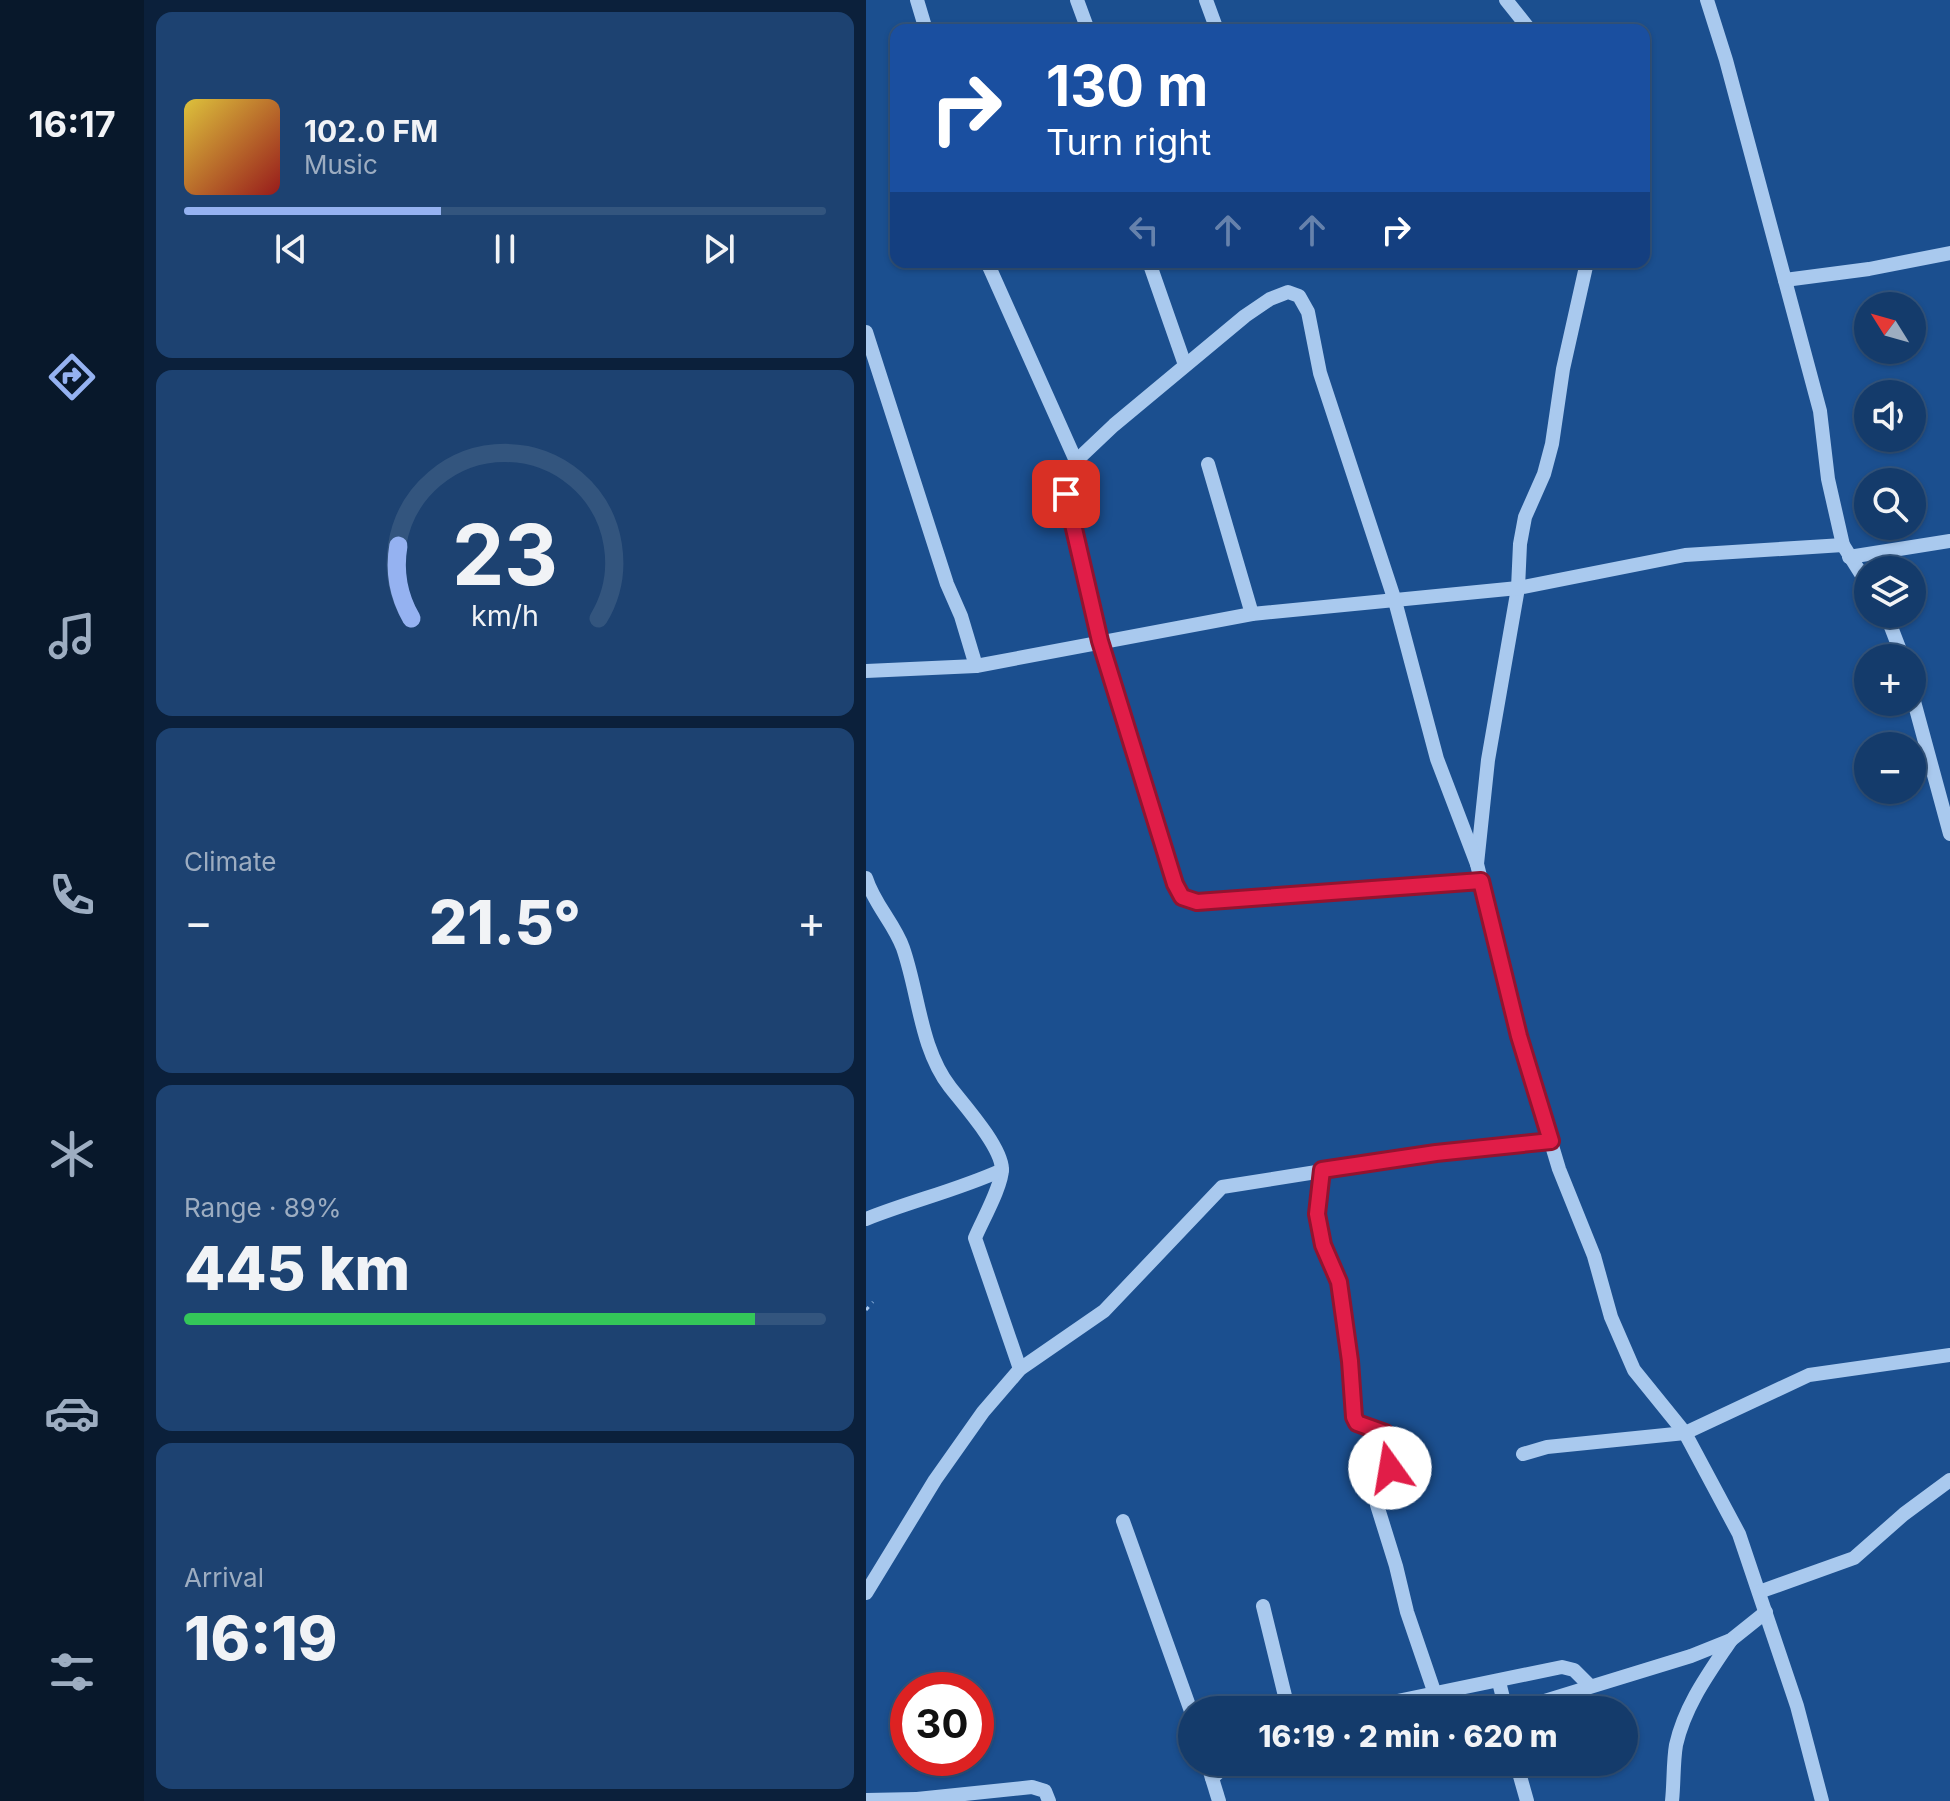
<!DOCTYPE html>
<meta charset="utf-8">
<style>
:root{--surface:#143b6b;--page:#1d4271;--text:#f1f3f6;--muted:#9dadc1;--line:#33557e;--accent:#95b2f1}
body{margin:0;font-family:Inter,sans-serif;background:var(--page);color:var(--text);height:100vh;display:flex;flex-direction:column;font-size:30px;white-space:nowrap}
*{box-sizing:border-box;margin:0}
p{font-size:26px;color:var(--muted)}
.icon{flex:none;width:44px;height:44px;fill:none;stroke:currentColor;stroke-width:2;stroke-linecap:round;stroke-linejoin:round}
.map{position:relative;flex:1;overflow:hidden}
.panel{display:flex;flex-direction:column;gap:12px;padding:12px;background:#0b203b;width:722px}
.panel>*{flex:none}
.banner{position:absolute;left:24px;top:24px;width:760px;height:244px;border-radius:16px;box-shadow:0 2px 6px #0004,0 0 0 2px var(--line);background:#1a4fa0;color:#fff;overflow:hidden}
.needle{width:52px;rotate:307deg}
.buttons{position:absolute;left:988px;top:292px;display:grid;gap:16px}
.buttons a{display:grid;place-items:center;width:72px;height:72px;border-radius:50%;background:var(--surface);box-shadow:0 2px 6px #0004,0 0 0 2px var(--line);font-size:40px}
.speed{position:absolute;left:24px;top:1672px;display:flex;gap:16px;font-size:40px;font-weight:700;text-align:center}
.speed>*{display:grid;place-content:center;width:104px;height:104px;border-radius:50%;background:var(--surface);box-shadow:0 2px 6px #0004,0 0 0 2px var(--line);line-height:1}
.speed .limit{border:12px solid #d22;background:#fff;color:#111}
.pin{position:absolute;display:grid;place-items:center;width:68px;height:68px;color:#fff;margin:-34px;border-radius:16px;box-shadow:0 4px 12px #0006}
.me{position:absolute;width:88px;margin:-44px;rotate:347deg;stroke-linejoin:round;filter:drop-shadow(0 0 6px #0008)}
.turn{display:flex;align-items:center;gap:28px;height:168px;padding:0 24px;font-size:36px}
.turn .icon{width:104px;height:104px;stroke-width:2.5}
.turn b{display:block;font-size:56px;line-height:68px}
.lanes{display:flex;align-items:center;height:76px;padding:0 24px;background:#0003;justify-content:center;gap:40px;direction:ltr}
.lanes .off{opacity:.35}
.big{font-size:60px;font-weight:800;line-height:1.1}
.panel .card{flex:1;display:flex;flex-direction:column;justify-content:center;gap:12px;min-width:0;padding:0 28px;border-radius:16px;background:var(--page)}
.panel .dial{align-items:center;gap:0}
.dial svg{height:208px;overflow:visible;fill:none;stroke:var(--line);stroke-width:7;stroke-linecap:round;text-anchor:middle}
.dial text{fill:var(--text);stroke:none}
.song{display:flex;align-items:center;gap:24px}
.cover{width:96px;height:96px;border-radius:12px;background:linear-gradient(135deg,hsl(50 70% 55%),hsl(0 70% 35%))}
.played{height:8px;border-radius:4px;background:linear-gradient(90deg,var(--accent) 40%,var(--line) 40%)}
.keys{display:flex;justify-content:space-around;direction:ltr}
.heat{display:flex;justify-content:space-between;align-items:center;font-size:44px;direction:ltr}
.charge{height:12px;border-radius:6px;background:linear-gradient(90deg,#34c759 89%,var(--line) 0)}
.trip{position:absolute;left:312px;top:1696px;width:460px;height:80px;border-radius:40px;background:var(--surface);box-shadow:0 2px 6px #0004,0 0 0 2px var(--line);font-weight:800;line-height:80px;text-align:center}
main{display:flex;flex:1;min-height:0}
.dock{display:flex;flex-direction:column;width:144px;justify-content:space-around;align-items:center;background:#08182b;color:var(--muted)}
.dock .icon{width:56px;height:56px}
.dock .active{color:var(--accent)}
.dock b{font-size:36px;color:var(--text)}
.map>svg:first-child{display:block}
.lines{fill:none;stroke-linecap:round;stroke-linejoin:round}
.path{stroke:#a9c9ee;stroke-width:3;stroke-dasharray:4 6;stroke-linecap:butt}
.minor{stroke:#a9c9ee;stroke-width:14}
.route-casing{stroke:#92132f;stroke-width:20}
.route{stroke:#e11d48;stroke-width:14}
</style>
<main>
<nav class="dock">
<b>16:17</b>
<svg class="icon active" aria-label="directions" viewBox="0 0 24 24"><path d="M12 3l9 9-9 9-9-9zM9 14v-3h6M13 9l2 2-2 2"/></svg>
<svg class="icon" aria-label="music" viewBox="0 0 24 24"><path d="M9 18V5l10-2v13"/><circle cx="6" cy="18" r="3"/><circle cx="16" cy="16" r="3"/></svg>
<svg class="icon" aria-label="phone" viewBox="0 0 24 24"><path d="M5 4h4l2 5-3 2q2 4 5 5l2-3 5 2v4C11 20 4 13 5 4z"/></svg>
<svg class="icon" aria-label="climate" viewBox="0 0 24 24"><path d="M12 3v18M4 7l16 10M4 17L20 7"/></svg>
<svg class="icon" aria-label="car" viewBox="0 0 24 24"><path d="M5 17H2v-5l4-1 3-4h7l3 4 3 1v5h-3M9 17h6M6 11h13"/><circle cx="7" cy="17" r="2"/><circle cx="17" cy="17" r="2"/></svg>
<svg class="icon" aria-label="filters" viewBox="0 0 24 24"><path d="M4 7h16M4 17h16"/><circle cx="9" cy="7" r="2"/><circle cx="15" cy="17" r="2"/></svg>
</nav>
<section class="panel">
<div class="card">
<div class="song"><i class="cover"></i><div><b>102.0 FM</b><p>Music</p></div></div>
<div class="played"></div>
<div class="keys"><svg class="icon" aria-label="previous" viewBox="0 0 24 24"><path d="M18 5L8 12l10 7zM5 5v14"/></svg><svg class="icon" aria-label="pause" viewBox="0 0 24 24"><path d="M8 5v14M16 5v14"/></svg><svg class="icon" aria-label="next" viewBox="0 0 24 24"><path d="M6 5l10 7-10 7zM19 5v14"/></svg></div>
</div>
<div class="card dial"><svg viewBox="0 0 100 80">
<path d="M14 69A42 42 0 1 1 86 69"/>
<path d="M14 69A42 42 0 0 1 9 41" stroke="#95b2f1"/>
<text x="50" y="56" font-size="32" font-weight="700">23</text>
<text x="50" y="72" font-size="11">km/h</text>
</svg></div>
<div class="card"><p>Climate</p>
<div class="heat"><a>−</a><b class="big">21.5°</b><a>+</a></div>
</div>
<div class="card"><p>Range · 89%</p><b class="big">445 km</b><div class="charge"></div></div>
<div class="card"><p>Arrival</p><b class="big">16:19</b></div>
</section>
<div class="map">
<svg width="1084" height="1801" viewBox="0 0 1084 1801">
<rect width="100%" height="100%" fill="#1b4f8f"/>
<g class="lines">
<polyline class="path" points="0,1310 7,1302"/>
<g class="minor">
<polyline points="51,0 60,30"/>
<polyline points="211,0 222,30"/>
<polyline points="340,0 351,30"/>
<polyline points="640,0 664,30"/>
<polyline points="841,0 860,60 954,411 962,479 977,545 1002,585"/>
<polyline points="121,262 210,461"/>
<polyline points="283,262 319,365"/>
<polyline points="721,262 697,369 686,444 678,474 659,517 654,544 652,588 622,760 611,864 653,1036 693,1169 728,1256 745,1317 768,1370 819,1433 873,1534 931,1706 956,1801"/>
<polyline points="919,280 1003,269 1084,253"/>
<polyline points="0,332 81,584 95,616 110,666"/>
<polyline points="342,464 386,614"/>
<polyline points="983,557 1084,541"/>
<polyline points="1020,614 1037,658"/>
<polyline points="0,671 110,666 386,614 652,588 819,555 977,545"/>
<polyline points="1046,694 1084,834"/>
<polyline points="611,864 571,759 529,601 454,373 442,312 433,296 422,292 404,299 379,316 248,425 210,461 203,477 200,494 234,641 309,884 316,897 331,902 615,881"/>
<path d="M0,878C8,904 28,923 37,948C53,994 54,1048 84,1087C98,1105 135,1146 136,1169C136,1186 116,1221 109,1238L154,1369"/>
<polyline points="456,1170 451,1214 457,1245 473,1282 484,1361 488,1417 491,1423 519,1433 524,1468 513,1488 511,1505 530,1566 541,1612 569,1694"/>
<path d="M0,1219C45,1201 92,1190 136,1170"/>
<polyline points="657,1454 681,1447 819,1433 943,1375 1084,1355"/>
<polyline points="257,1521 326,1714"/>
<polyline points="893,1592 988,1558 1038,1514 1084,1480"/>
<polyline points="0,1593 69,1480 117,1412 154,1369 238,1311 356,1187 570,1153 685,1141"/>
<polyline points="397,1606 419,1696 417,1710"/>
<polyline points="633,1682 640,1710"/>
<polyline points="488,1710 696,1667 708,1670 724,1686"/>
<polyline points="649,1710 825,1656 865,1640 900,1612"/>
<polyline points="341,1762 353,1801"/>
<polyline points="650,1762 661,1801"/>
<polyline points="346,1778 364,1762"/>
<polyline points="0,1800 51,1799"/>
<polyline points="52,1801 51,1799 166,1787 179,1791 183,1801"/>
<path d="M806,1801C808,1783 807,1763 810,1745C819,1705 843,1673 865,1640"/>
</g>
</g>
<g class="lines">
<defs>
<polyline id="route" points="200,494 234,641 309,884 316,897 331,902 615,881 653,1036 685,1141 570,1153 456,1170 451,1214 457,1245 473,1282 484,1361 488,1417 491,1423 519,1433 524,1468"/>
</defs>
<use href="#route" class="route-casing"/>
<use href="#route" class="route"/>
</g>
</svg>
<div class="buttons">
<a><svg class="needle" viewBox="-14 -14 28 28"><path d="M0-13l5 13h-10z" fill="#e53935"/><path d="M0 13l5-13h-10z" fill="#9dadc1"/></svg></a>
<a><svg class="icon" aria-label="sound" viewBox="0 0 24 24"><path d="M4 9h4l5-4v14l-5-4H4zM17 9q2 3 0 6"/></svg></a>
<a><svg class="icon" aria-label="search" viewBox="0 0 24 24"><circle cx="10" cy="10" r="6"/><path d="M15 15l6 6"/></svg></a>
<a><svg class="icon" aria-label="layers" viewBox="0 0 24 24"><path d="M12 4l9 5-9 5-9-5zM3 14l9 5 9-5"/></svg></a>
<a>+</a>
<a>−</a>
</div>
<div class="speed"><div class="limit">30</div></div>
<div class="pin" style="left:200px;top:494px;background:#d93025"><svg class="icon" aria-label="arrive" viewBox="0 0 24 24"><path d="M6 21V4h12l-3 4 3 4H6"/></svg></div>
<svg class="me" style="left:524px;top:1468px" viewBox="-20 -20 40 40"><circle r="19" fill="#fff"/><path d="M0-13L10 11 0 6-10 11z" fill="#e11d48"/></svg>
<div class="trip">16:19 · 2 min · 620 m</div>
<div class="banner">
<div class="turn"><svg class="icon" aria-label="right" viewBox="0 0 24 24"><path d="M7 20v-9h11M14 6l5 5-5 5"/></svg><div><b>130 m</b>Turn right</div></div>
<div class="lanes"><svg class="icon off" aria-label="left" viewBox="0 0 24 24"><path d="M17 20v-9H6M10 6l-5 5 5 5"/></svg><svg class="icon off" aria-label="ahead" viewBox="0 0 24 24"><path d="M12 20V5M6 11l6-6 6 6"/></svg><svg class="icon off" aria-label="ahead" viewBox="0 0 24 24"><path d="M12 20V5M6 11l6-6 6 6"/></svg><svg class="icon" aria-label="right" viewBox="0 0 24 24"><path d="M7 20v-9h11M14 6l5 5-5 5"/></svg></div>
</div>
</div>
</main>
